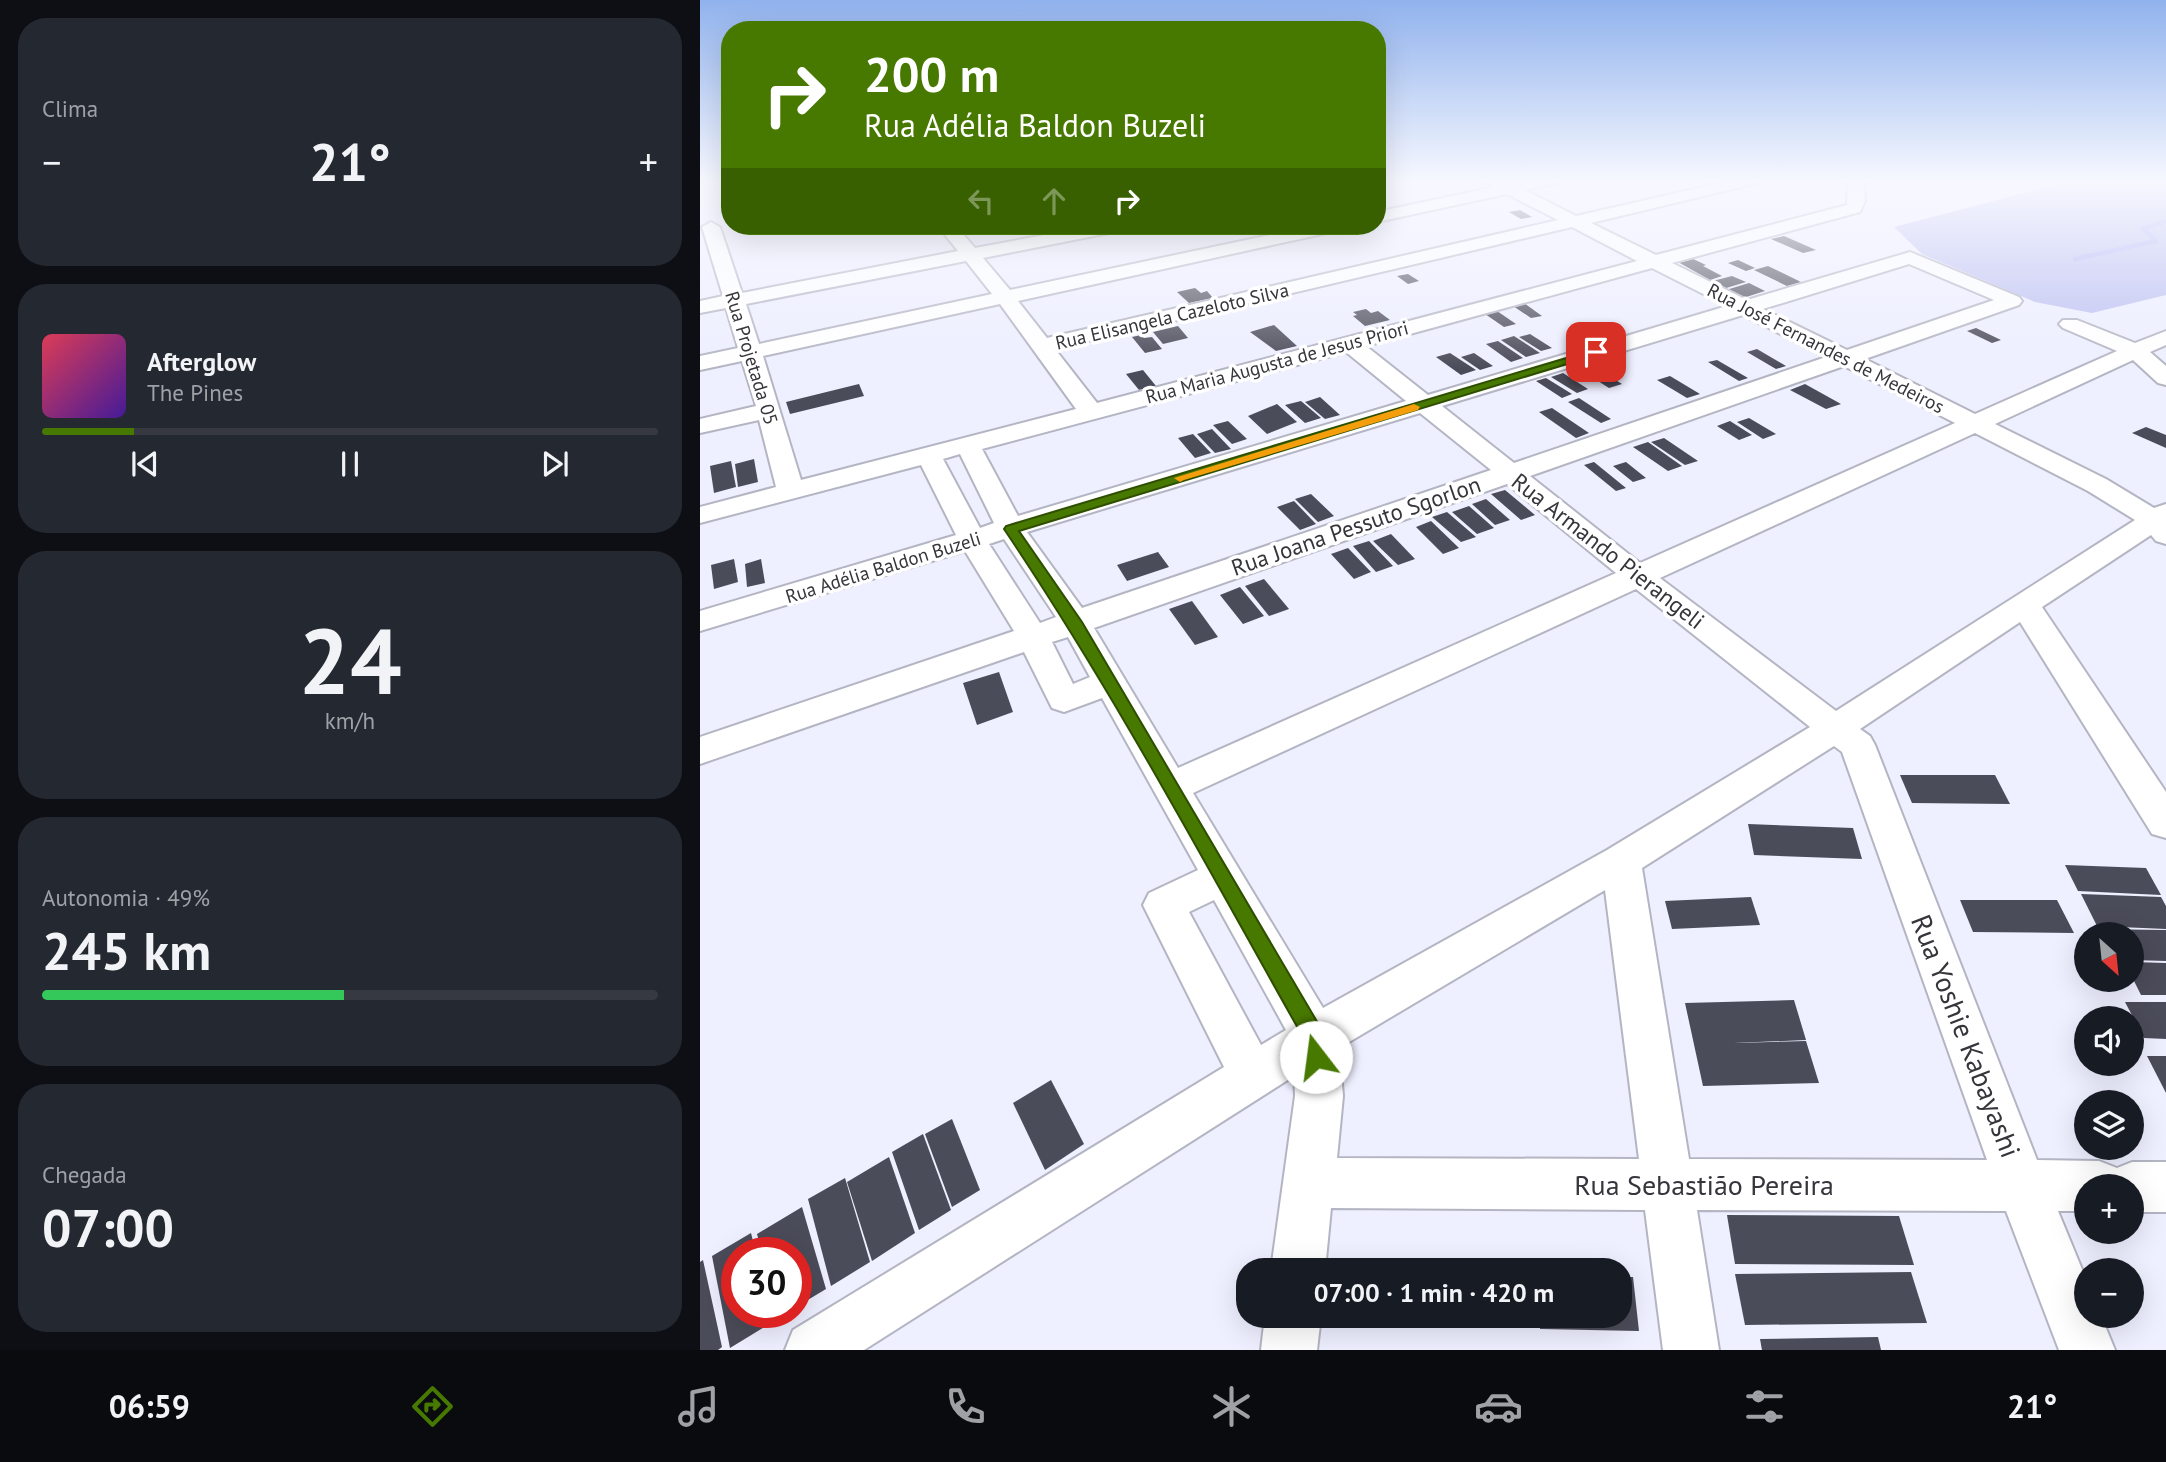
<!DOCTYPE html>
<html lang="pt">
<meta charset="utf-8">
<style>
:root{--surface:#171b24;--page:#242831;--text:#f1f3f6;--muted:#9ea1a6;--line:#363941;--accent:#477800}
body{margin:0;font-family:"PT Sans",sans-serif;background:var(--page);color:var(--text);height:100vh;display:flex;flex-direction:column;font-size:26px;white-space:nowrap}
*{box-sizing:border-box;margin:0}
p{font-size:23px;color:var(--muted)}
.icon{flex:none;width:38px;height:38px;fill:none;stroke:currentColor;stroke-width:2;stroke-linecap:round;stroke-linejoin:round}
.map{position:relative;flex:1;overflow:hidden}
.panel{display:flex;flex-direction:column;gap:18px;padding:18px;background:#0d0f14;width:700px}
.panel>*{flex:none}
.banner{position:absolute;left:21px;top:21px;width:665px;height:214px;border-radius:28px;box-shadow:0 7px 28px #0002;background:#477800;color:#fff;overflow:hidden}
.needle{width:46px;rotate:153deg}
.buttons{position:absolute;left:1374px;top:922px;display:grid;gap:14px}
.buttons a{display:grid;place-items:center;width:70px;height:70px;border-radius:50%;background:var(--surface);box-shadow:0 7px 28px #0002;font-size:35px}
.speed{position:absolute;left:21px;top:1237px;display:flex;gap:14px;font-size:35px;font-weight:700;text-align:center}
.speed>*{display:grid;place-content:center;width:91px;height:91px;border-radius:50%;background:var(--surface);box-shadow:0 7px 28px #0002;line-height:1}
.speed .limit{border:10px solid #d22;background:#fff;color:#111}
.pin{position:absolute;display:grid;place-items:center;width:60px;height:60px;color:#fff;margin:-30px;border-radius:14px;box-shadow:0 4px 10px #0006}
.me{position:absolute;width:77px;margin:-38px;rotate:345deg;stroke-linejoin:round;filter:drop-shadow(0 0 5px #0008)}
.turn{display:flex;align-items:center;gap:24px;height:147px;padding:0 28px;font-size:32px}
.turn .icon{width:91px;height:91px;stroke-width:2.5}
.turn b{display:block;font-size:49px;line-height:60px}
.lanes{display:flex;align-items:center;height:66px;padding:0 28px;background:#0003;justify-content:center;gap:35px;direction:ltr}
.lanes .off{opacity:.35}
.big{font-size:52px;font-weight:800;line-height:1.1}
.panel .widget{flex:1;display:flex;flex-direction:column;justify-content:center;gap:10px;min-width:0;padding:0 24px;border-radius:28px;background:var(--page)}
.panel .dial{align-items:center;gap:0}
.dial b{font-size:91px;line-height:1}
.song{display:flex;align-items:center;gap:21px}
.cover{width:84px;height:84px;border-radius:10px;background:linear-gradient(135deg,hsl(350 70% 55%),hsl(260 70% 35%))}
.played{height:7px;border-radius:4px;background:linear-gradient(90deg,var(--accent) 15%,var(--line) 15%)}
.keys{display:flex;justify-content:space-around;direction:ltr}
.heat{display:flex;justify-content:space-between;align-items:center;font-size:38px;direction:ltr}
.charge{height:10px;border-radius:5px;background:linear-gradient(90deg,#34c759 49%,var(--line) 0)}
.trip{position:absolute;left:536px;top:1258px;width:396px;height:70px;border-radius:28px;background:var(--surface);box-shadow:0 7px 28px #0002;font-weight:800;line-height:70px;text-align:center}
.dock{display:flex;height:112px;justify-content:space-around;align-items:center;background:#090b0e;color:var(--muted)}
.dock .icon{width:49px;height:49px}
.dock .active{color:var(--accent)}
.dock b{font-size:32px;color:var(--text)}
main{display:flex;flex:1;min-height:0}
.map>svg:first-child{display:block}
.green{fill:#bcbff1}
.lines{fill:none;stroke-linecap:round;stroke-linejoin:round}
.stream{stroke:#adb0f4;stroke-width:4.5}
.building{fill:#4b4c59}
.minor-casing{stroke:#b4b5c3;stroke-width:4}
.minor{fill:#fff;fill-rule:evenodd}
.route{fill:#477800;stroke:#2e4e00;stroke-width:2}
.slow{fill:#f59e0b}
.labels{text-anchor:middle;stroke-width:7;stroke-linejoin:round;paint-order:stroke}
.far-street-label{font-size:19px;fill:#35353b;stroke:#fff}
.street-label{font-size:23px;fill:#35353b;stroke:#fff}
.near-street-label{font-size:28px;fill:#35353b;stroke:#fff}
</style>
<main>
<section class="panel">
<div class="widget"><p>Clima</p>
<div class="heat"><a>−</a><b class="big">21°</b><a>+</a></div>
</div>
<div class="widget">
<div class="song"><i class="cover"></i><div><b>Afterglow</b><p>The Pines</p></div></div>
<div class="played"></div>
<div class="keys"><svg class="icon" aria-label="previous" viewBox="0 0 24 24"><path d="M18 5L8 12l10 7zM5 5v14"/></svg><svg class="icon" aria-label="pause" viewBox="0 0 24 24"><path d="M8 5v14M16 5v14"/></svg><svg class="icon" aria-label="next" viewBox="0 0 24 24"><path d="M6 5l10 7-10 7zM19 5v14"/></svg></div>
</div>
<div class="widget dial"><b>24</b><p>km/h</p></div>
<div class="widget"><p>Autonomia · 49%</p><b class="big">245 km</b><div class="charge"></div></div>
<div class="widget"><p>Chegada</p><b class="big">07:00</b></div>
</section>
<div class="map">
<svg width="1466" height="1350" viewBox="0 0 1466 1350">
<rect width="100%" height="100%" fill="#eeefff"/>
<polygon class="green" points="1356,180 1466,180 1466,295 1392,313 1335,302 1222,254 1194,227 1354,185"/>
<g class="lines">
<polyline class="stream" points="1375,259 1456,241 1443,229 1466,221"/>
</g>
<g class="building">
<polygon points="820,210 832,217 821,219 809,212"/>
<polygon points="327,226 351,227 354,231 333,235"/>
<polygon points="1084,236 1116,250 1103,253 1071,239"/>
<polygon points="991,258 1006,265 1003,266 1022,276 1010,280 978,262"/>
<polygon points="1038,260 1055,268 1046,271 1028,263"/>
<polygon points="1068,266 1101,282 1087,286 1054,270"/>
<polygon points="708,274 719,281 708,284 697,276"/>
<polygon points="1032,276 1046,282 1023,289 1009,282"/>
<polygon points="1049,283 1065,291 1043,298 1026,290"/>
<polygon points="495,288 501,293 507,291 513,298 489,303 477,292"/>
<polygon points="824,303 842,316 831,318 813,306"/>
<polygon points="666,309 671,313 678,311 690,320 665,326 653,316 657,315 653,312"/>
<polygon points="797,311 816,324 804,327 785,314"/>
<polygon points="574,325 597,346 576,351 550,332"/>
<polygon points="478,326 488,338 463,344 453,332"/>
<polygon points="1276,328 1301,340 1292,343 1267,331"/>
<polygon points="830,334 852,348 841,351 819,337"/>
<polygon points="441,335 444,338 452,337 462,349 445,353 432,337"/>
<polygon points="814,336 840,353 826,357 801,340"/>
<polygon points="798,341 823,358 811,362 786,344"/>
<polygon points="1057,349 1086,366 1076,369 1047,352"/>
<polygon points="750,353 776,370 761,375 736,357"/>
<polygon points="774,353 793,366 780,370 761,357"/>
<polygon points="1017,360 1048,378 1039,381 1008,362"/>
<polygon points="892,365 922,384 909,388 879,369"/>
<polygon points="443,370 456,386 439,390 426,374"/>
<polygon points="863,373 888,389 877,393 851,377"/>
<polygon points="970,376 1000,394 987,398 957,380"/>
<polygon points="846,378 872,394 862,398 836,381"/>
<polygon points="159,384 164,396 90,414 86,402"/>
<polygon points="1105,384 1141,404 1126,409 1090,390"/>
<polygon points="620,397 640,415 625,419 605,402"/>
<polygon points="879,398 911,419 901,423 868,402"/>
<polygon points="601,401 621,418 605,423 585,405"/>
<polygon points="577,404 597,422 567,434 548,416"/>
<polygon points="852,408 889,433 876,438 839,412"/>
<polygon points="1049,418 1076,434 1063,439 1037,422"/>
<polygon points="528,421 547,439 532,444 513,425"/>
<polygon points="1030,421 1052,435 1039,440 1017,426"/>
<polygon points="1446,427 1466,435 1466,448 1432,433"/>
<polygon points="512,429 531,449 515,453 497,434"/>
<polygon points="493,434 511,453 495,458 478,438"/>
<polygon points="964,438 998,461 985,465 951,442"/>
<polygon points="948,442 982,466 968,471 933,447"/>
<polygon points="54,459 58,482 38,487 35,464"/>
<polygon points="31,461 36,487 14,493 10,466"/>
<polygon points="894,462 926,488 916,491 884,465"/>
<polygon points="926,462 946,478 933,482 913,466"/>
<polygon points="805,490 835,515 821,520 791,494"/>
<polygon points="611,494 634,516 618,522 595,499"/>
<polygon points="786,499 810,520 795,525 772,504"/>
<polygon points="594,501 616,524 600,530 577,507"/>
<polygon points="769,506 794,528 777,534 752,512"/>
<polygon points="747,512 776,537 761,542 732,517"/>
<polygon points="731,521 759,548 743,554 716,527"/>
<polygon points="691,534 715,559 698,565 673,541"/>
<polygon points="669,541 693,566 676,572 653,546"/>
<polygon points="648,548 671,572 654,579 631,554"/>
<polygon points="458,552 469,567 427,581 417,565"/>
<polygon points="34,559 38,582 14,589 11,565"/>
<polygon points="61,559 65,583 47,587 45,564"/>
<polygon points="564,579 589,609 569,616 545,586"/>
<polygon points="540,587 564,616 543,624 520,595"/>
<polygon points="492,601 518,637 495,645 469,609"/>
<polygon points="299,672 313,712 277,725 263,683"/>
<polygon points="1200,775 1295,775 1310,804 1212,803"/>
<polygon points="1048,824 1153,828 1162,859 1054,855"/>
<polygon points="1365,865 1446,868 1461,895 1378,891"/>
<polygon points="1381,894 1461,897 1466,906 1466,929 1397,926"/>
<polygon points="1051,897 1060,925 972,929 965,901"/>
<polygon points="1260,900 1357,900 1374,933 1273,932"/>
<polygon points="1389,929 1466,930 1466,961 1432,960 1432,934 1392,934"/>
<polygon points="1432,962 1466,963 1466,995 1441,995 1432,977"/>
<polygon points="1094,1000 1106,1040 1034,1043 1106,1041 1119,1083 1003,1086 985,1003"/>
<polygon points="1425,1002 1466,1002 1466,1039 1444,1038"/>
<polygon points="1447,1056 1466,1056 1466,1093"/>
<polygon points="351,1080 384,1144 345,1170 313,1103"/>
<polygon points="252,1119 280,1190 252,1207 225,1134"/>
<polygon points="223,1134 251,1210 219,1230 192,1152"/>
<polygon points="189,1157 215,1233 172,1261 147,1182"/>
<polygon points="145,1178 170,1262 131,1286 108,1199"/>
<polygon points="102,1207 126,1289 96,1307 96,1253 62,1253 57,1234"/>
<polygon points="1027,1215 1199,1216 1214,1265 1035,1264"/>
<polygon points="51,1233 56,1253 37,1253 37,1312 69,1312 71,1323 30,1348 12,1256"/>
<polygon points="3,1260 22,1347 18,1350 0,1350 0,1262"/>
<polygon points="1211,1272 1227,1323 1045,1325 1035,1274"/>
<polygon points="919,1277 933,1277 939,1331 840,1329 840,1316 919,1316"/>
<polygon points="1178,1337 1181,1350 1062,1350 1060,1339"/>
</g>
<g class="lines">
<defs>
<g id="minor">
<path d="M784,180H804L812,183L830,180H859L857,183L825,190L876,216L1033,180H1060L1058,183L891,223L956,255L1147,205L1148,180H1164L1165,201L1160,212L972,263L1047,300L1210,252L1319,297L1322,301L1319,305L1165,359L1275,414L1417,351L1363,328L1359,324L1363,320H1377L1435,343L1466,331V345L1450,352L1466,366V385L1458,383L1433,360L1295,424L1406,479L1454,508L1466,504V544L1456,541L1451,535L1342,607L1466,792V838L1452,834L1320,622L1160,729L1170,736L1175,745L1337,1160L1399,1161L1417,1168L1432,1162H1466V1212H1432V1186H1386V1211H1358L1386,1279V1316H1401L1415,1350H1359L1306,1211L997,1210L1019,1350H963L945,1210L631,1208L625,1270H571L595,1096L594,1076L164,1350H85L93,1330L524,1067L443,905L449,893L498,870L402,698L364,712L352,708L324,652L0,764V737L314,631L265,551L0,631V611L256,535L221,465L0,523V507L76,487L59,420L0,433V419L56,406L42,361L0,370V356L38,348L26,308L0,313V301L23,296L2,227L11,222L20,227L42,293L258,251L238,226H256L275,248L392,226H428L419,231L283,258L310,290L612,226H645L636,231L318,301L347,338L858,220L807,194L677,222V212L794,187ZM872,227L937,261L397,403L355,349ZM266,261L292,294L59,344L46,304ZM1209,264L1294,300L1147,350L1063,309ZM952,268L1027,306L728,395L666,346ZM300,304L376,409L101,480L63,356ZM1043,315L1126,357L814,463L742,406ZM646,352L706,401L318,516L282,449ZM1144,366L1255,423L940,563L830,476ZM720,413L791,470L382,608L327,532ZM1275,433L1388,491L1435,520L1136,711L960,578ZM260,454L294,523L280,528L243,459ZM807,484L916,573L478,768L394,628ZM304,539L356,617L340,623L289,544ZM936,589L1110,727L907,850L623,1008L493,793ZM368,637L390,677L373,684L352,642ZM1134,746L1142,752L1287,1160L989,1159L942,868ZM905,890L939,1159L637,1158L643,1096L639,1048ZM514,900L586,1030L561,1045L489,912Z"/>
<polygon points="565,1316 621,1316 617,1350 561,1350"/>
</g>
</defs>
<use href="#minor" class="minor-casing"/>
<use href="#minor" class="minor"/>
</g>
<linearGradient id="sky" x2="0" y2="1"><stop stop-color="#90b2ed"/><stop offset="0.49" stop-color="#f7f8ff"/><stop offset="1" stop-color="#f7f8ff" stop-opacity="0"/></linearGradient>
<rect width="1466" height="369" fill="url(#sky)"/>
<path class="route" d="M896,349L902,352L900,354L319,531L382,622L622,1030L627,1057L624,1064L616,1067L608,1064L604,1039C507,867 414,692 304,529L306,526Z"/>
<polygon class="slow" points="714,404 720,407 718,410 484,480 480,482 474,478"/>
<g class="labels">
<g class="far-street-label">
<text transform="translate(472 316) rotate(-13)" y="7">Rua Elisangela Cazeloto Silva</text>
<text transform="translate(1126 348) rotate(27)" y="7">Rua José Fernandes de Medeiros</text>
<text transform="translate(52 358) rotate(73)" y="7">Rua Projetada 05</text>
<text transform="translate(577 362) rotate(-15)" y="7">Rua Maria Augusta de Jesus Priori</text>
<text transform="translate(183 567) rotate(-17)" y="7">Rua Adélia Baldon Buzeli</text>
</g>
<g class="street-label">
<text transform="translate(656 526) rotate(-19)" y="8">Rua Joana Pessuto Sgorlon</text>
<text transform="translate(908 551) rotate(38)" y="8">Rua Armando Pierangeli</text>
</g>
<g class="near-street-label">
<text transform="translate(1266 1036) rotate(69)" y="10">Rua Yoshie Kabayashi</text>
<text x="1004" y="1195">Rua Sebastião Pereira</text>
</g>
</g>
</svg>
<div class="buttons">
<a><svg class="needle" viewBox="-14 -14 28 28"><path d="M0-13l5 13h-10z" fill="#e53935"/><path d="M0 13l5-13h-10z" fill="#9ea1a6"/></svg></a>
<a><svg class="icon" aria-label="sound" viewBox="0 0 24 24"><path d="M4 9h4l5-4v14l-5-4H4zM17 9q2 3 0 6"/></svg></a>
<a><svg class="icon" aria-label="layers" viewBox="0 0 24 24"><path d="M12 4l9 5-9 5-9-5zM3 14l9 5 9-5"/></svg></a>
<a>+</a>
<a>−</a>
</div>
<div class="speed"><div class="limit">30</div></div>
<div class="pin" style="left:896px;top:352px;background:#d93025"><svg class="icon" aria-label="arrive" viewBox="0 0 24 24"><path d="M6 21V4h12l-3 4 3 4H6"/></svg></div>
<svg class="me" style="left:616px;top:1057px" viewBox="-20 -20 40 40"><circle r="19" fill="#fff"/><path d="M0-13L10 11 0 6-10 11z" fill="#477800"/></svg>
<div class="trip">07:00 · 1 min · 420 m</div>
<div class="banner">
<div class="turn"><svg class="icon" aria-label="right" viewBox="0 0 24 24"><path d="M7 20v-9h11M14 6l5 5-5 5"/></svg><div><b>200 m</b>Rua Adélia Baldon Buzeli</div></div>
<div class="lanes"><svg class="icon off" aria-label="left" viewBox="0 0 24 24"><path d="M17 20v-9H6M10 6l-5 5 5 5"/></svg><svg class="icon off" aria-label="ahead" viewBox="0 0 24 24"><path d="M12 20V5M6 11l6-6 6 6"/></svg><svg class="icon" aria-label="right" viewBox="0 0 24 24"><path d="M7 20v-9h11M14 6l5 5-5 5"/></svg></div>
</div>
</div>
</main>
<nav class="dock">
<b>06:59</b>
<svg class="icon active" aria-label="directions" viewBox="0 0 24 24"><path d="M12 3l9 9-9 9-9-9zM9 14v-3h6M13 9l2 2-2 2"/></svg>
<svg class="icon" aria-label="music" viewBox="0 0 24 24"><path d="M9 18V5l10-2v13"/><circle cx="6" cy="18" r="3"/><circle cx="16" cy="16" r="3"/></svg>
<svg class="icon" aria-label="phone" viewBox="0 0 24 24"><path d="M5 4h4l2 5-3 2q2 4 5 5l2-3 5 2v4C11 20 4 13 5 4z"/></svg>
<svg class="icon" aria-label="climate" viewBox="0 0 24 24"><path d="M12 3v18M4 7l16 10M4 17L20 7"/></svg>
<svg class="icon" aria-label="car" viewBox="0 0 24 24"><path d="M5 17H2v-5l4-1 3-4h7l3 4 3 1v5h-3M9 17h6M6 11h13"/><circle cx="7" cy="17" r="2"/><circle cx="17" cy="17" r="2"/></svg>
<svg class="icon" aria-label="filters" viewBox="0 0 24 24"><path d="M4 7h16M4 17h16"/><circle cx="9" cy="7" r="2"/><circle cx="15" cy="17" r="2"/></svg>
<b>21°</b>
</nav>
